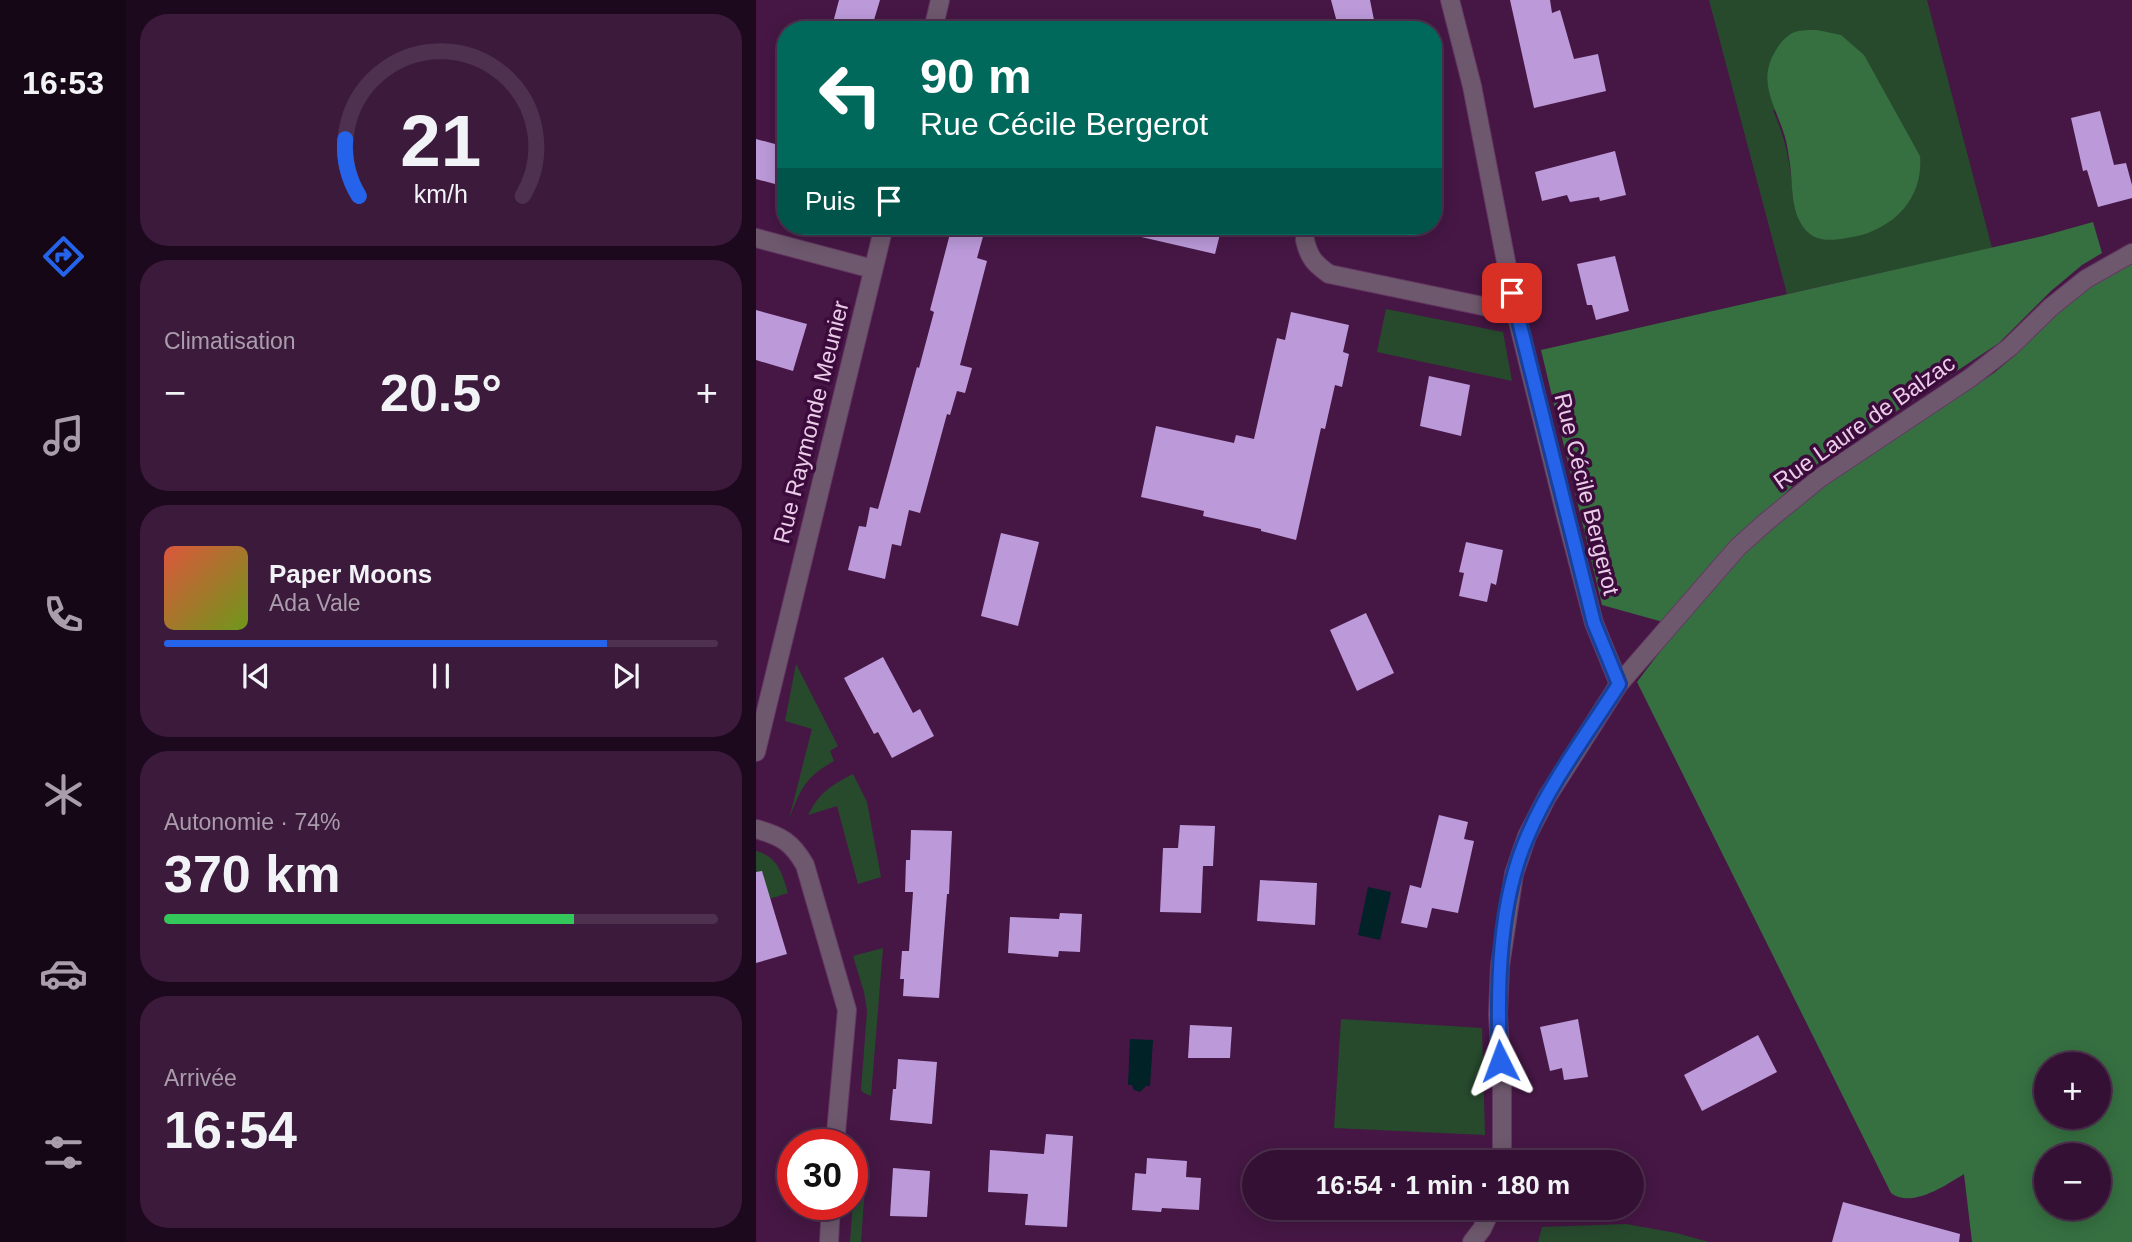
<!DOCTYPE html>
<html lang="fr">
<meta charset="utf-8">
<style>
:root{--surface:#341134;--page:#3c1a3c;--text:#f1f3f6;--muted:#a99dac;--line:#4e314f;--accent:#2563eb}
body{margin:0;font-family:Helvetica,sans-serif;background:var(--page);color:var(--text);height:100vh;display:flex;flex-direction:column;font-size:26px;white-space:nowrap}
*{box-sizing:border-box;margin:0}
p{font-size:23px;color:var(--muted)}
.icon{flex:none;width:38px;height:38px;fill:none;stroke:currentColor;stroke-width:2;stroke-linecap:round;stroke-linejoin:round}
.map{position:relative;flex:1;overflow:hidden}
.drawer{display:flex;flex-direction:column;gap:14px;padding:14px;background:#1d091d;width:630px}
.drawer>*{flex:none}
.guide{position:absolute;left:21px;top:21px;width:665px;height:214px;border-radius:28px;box-shadow:0 4px 18px #0003,0 0 0 2px var(--line);background:#00695c;color:#fff;overflow:hidden}
.controls{position:absolute;left:1278px;top:1052px;display:grid;gap:14px}
.controls a{display:grid;place-items:center;width:77px;height:77px;border-radius:50%;background:var(--surface);box-shadow:0 4px 18px #0003,0 0 0 2px var(--line);font-size:35px}
.speed{position:absolute;left:21px;top:1129px;display:flex;gap:14px;font-size:35px;font-weight:700;text-align:center}
.speed>*{display:grid;place-content:center;width:91px;height:91px;border-radius:50%;background:var(--surface);box-shadow:0 4px 18px #0003,0 0 0 2px var(--line);line-height:1}
.speed .limit{border:10px solid #d22;background:#fff;color:#111}
.pin{position:absolute;display:grid;place-items:center;width:60px;height:60px;color:#fff;margin:-30px;border-radius:14px;box-shadow:0 4px 10px #0006}
.me{position:absolute;width:77px;margin:-38px;rotate:357deg;stroke-linejoin:round;filter:drop-shadow(0 0 5px #0008)}
.turn{display:flex;align-items:center;gap:24px;height:147px;padding:0 28px;font-size:32px}
.turn .icon{width:91px;height:91px;stroke-width:2.5}
.turn b{display:block;font-size:49px;line-height:60px}
.then{display:flex;align-items:center;height:66px;padding:0 28px;background:#0003;gap:14px;font-size:26px}
.big{font-size:52px;font-weight:800;line-height:1.1}
.drawer .card{flex:1;display:flex;flex-direction:column;justify-content:center;gap:10px;min-width:0;padding:0 24px;border-radius:28px;background:var(--page)}
.drawer .dial{align-items:center;gap:0}
.dial svg{height:182px;overflow:visible;fill:none;stroke:var(--line);stroke-width:7;stroke-linecap:round;text-anchor:middle}
.dial text{fill:var(--text);stroke:none}
.song{display:flex;align-items:center;gap:21px}
.cover{width:84px;height:84px;border-radius:10px;background:linear-gradient(135deg,hsl(10 70% 55%),hsl(80 70% 35%))}
.played{height:7px;border-radius:4px;background:linear-gradient(90deg,var(--accent) 80%,var(--line) 80%)}
.keys{display:flex;justify-content:space-around;direction:ltr}
.heat{display:flex;justify-content:space-between;align-items:center;font-size:38px;direction:ltr}
.charge{height:10px;border-radius:5px;background:linear-gradient(90deg,#34c759 74%,var(--line) 0)}
.trip{position:absolute;left:486px;top:1150px;width:402px;height:70px;border-radius:35px;background:var(--surface);box-shadow:0 4px 18px #0003,0 0 0 2px var(--line);font-weight:800;line-height:70px;text-align:center}
main{display:flex;flex:1;min-height:0}
.tab-bar{display:flex;flex-direction:column;width:126px;justify-content:space-around;align-items:center;background:#150715;color:var(--muted)}
.tab-bar .icon{width:49px;height:49px}
.tab-bar .on{color:var(--accent)}
.tab-bar b{font-size:32px;color:var(--text)}
.map>svg:first-child{display:block}
.green{fill:#274a2d;fill-rule:evenodd}
.forest{fill:#367041;fill-rule:evenodd}
.water{fill:#012226}
.building{fill:#bc9ada}
.lines{fill:none;stroke-linecap:round;stroke-linejoin:round}
.minor-casing{stroke:#643863;stroke-width:20}
.minor{stroke:#6e586d;stroke-width:18}
.route-casing{stroke:#184099;stroke-width:18}
.route{stroke:#2563eb;stroke-width:12}
.labels{text-anchor:middle;stroke-width:7;stroke-linejoin:round;paint-order:stroke}
.street-label{font-size:23px;fill:#ebcde9;stroke:#3b0b3b}
</style>
<main>
<nav class="tab-bar">
<b>16:53</b>
<svg class="icon on" aria-label="directions" viewBox="0 0 24 24"><path d="M12 3l9 9-9 9-9-9zM9 14v-3h6M13 9l2 2-2 2"/></svg>
<svg class="icon" aria-label="music" viewBox="0 0 24 24"><path d="M9 18V5l10-2v13"/><circle cx="6" cy="18" r="3"/><circle cx="16" cy="16" r="3"/></svg>
<svg class="icon" aria-label="phone" viewBox="0 0 24 24"><path d="M5 4h4l2 5-3 2q2 4 5 5l2-3 5 2v4C11 20 4 13 5 4z"/></svg>
<svg class="icon" aria-label="climate" viewBox="0 0 24 24"><path d="M12 3v18M4 7l16 10M4 17L20 7"/></svg>
<svg class="icon" aria-label="car" viewBox="0 0 24 24"><path d="M5 17H2v-5l4-1 3-4h7l3 4 3 1v5h-3M9 17h6M6 11h13"/><circle cx="7" cy="17" r="2"/><circle cx="17" cy="17" r="2"/></svg>
<svg class="icon" aria-label="filters" viewBox="0 0 24 24"><path d="M4 7h16M4 17h16"/><circle cx="9" cy="7" r="2"/><circle cx="15" cy="17" r="2"/></svg>
</nav>
<section class="drawer">
<div class="card dial"><svg viewBox="0 0 100 80">
<path d="M14 69A42 42 0 1 1 86 69"/>
<path d="M14 69A42 42 0 0 1 8 44" stroke="#2563eb"/>
<text x="50" y="56" font-size="32" font-weight="700">21</text>
<text x="50" y="72" font-size="11">km/h</text>
</svg></div>
<div class="card"><p>Climatisation</p>
<div class="heat"><a>−</a><b class="big">20.5°</b><a>+</a></div>
</div>
<div class="card">
<div class="song"><i class="cover"></i><div><b>Paper Moons</b><p>Ada Vale</p></div></div>
<div class="played"></div>
<div class="keys"><svg class="icon" aria-label="previous" viewBox="0 0 24 24"><path d="M18 5L8 12l10 7zM5 5v14"/></svg><svg class="icon" aria-label="pause" viewBox="0 0 24 24"><path d="M8 5v14M16 5v14"/></svg><svg class="icon" aria-label="next" viewBox="0 0 24 24"><path d="M6 5l10 7-10 7zM19 5v14"/></svg></div>
</div>
<div class="card"><p>Autonomie · 74%</p><b class="big">370 km</b><div class="charge"></div></div>
<div class="card"><p>Arrivée</p><b class="big">16:54</b></div>
</section>
<div class="map">
<svg width="1376" height="1242" viewBox="0 0 1376 1242">
<rect width="100%" height="100%" fill="#461745"/>
<g class="green">
<path d="M953,0H1171L1236,248L1031,294ZM1017,110L1155,141L1164,156L1037,198C1035,165 1030,140 1017,110Z"/>
<polygon points="630,309 747,332 756,381 621,352"/>
<path d="M40,664L82,746L74,751L78,761C48,778 45,789 33,819L56,729L29,721Z"/>
<path d="M97,774L111,802L125,877L102,884L81,806L52,815C64,792 74,786 97,774Z"/>
<path d="M0,851C22,857 26,873 32,893L0,903Z"/>
<polygon points="127,948 115,1096 108,1093 105,1090 111,1011 108,992 97,956"/>
<polygon points="585,1019 726,1028 729,1135 578,1128"/>
<polygon points="104,1172 110,1173 105,1242 94,1242 99,1174"/>
<polygon points="870,1224 920,1233 953,1242 782,1242 786,1227"/>
</g>
<g class="forest">
<path d="M1061,30L1085,35L1108,55L1164,156C1168,201 1133,233 1090,238C1079,240 1064,242 1054,234C1032,216 1038,182 1033,158C1032,151 1031,144 1029,137C1020,106 1000,82 1020,50C1024,43 1031,35 1039,32C1045,30 1054,30 1061,30Z"/>
<polygon points="1337,222 1346,253 1326,265 1295,291 1243,343 1055,468 938,583 907,622 846,605 785,350 1287,236"/>
<path d="M1376,259V1242H1216L1208,1174C1190,1185 1155,1209 1135,1193L881,682L915,637L965,578L1004,537L1051,496L1238,373L1257,357L1296,315L1343,277ZM1290,1064H1342V1116H1290ZM1290,1155H1342V1208H1290Z"/>
</g>
<g class="water">
<polygon points="612,887 635,892 624,940 602,935"/>
<polygon points="374,1039 397,1040 394,1086 390,1086 384,1092 378,1090 376,1085 372,1085"/>
</g>
<g class="building">
<polygon points="83,0 124,0 115,30 75,30"/>
<polygon points="575,0 614,0 620,30 583,30"/>
<polygon points="754,0 794,0 796,13 804,10 818,59 842,54 850,91 778,108"/>
<polygon points="1344,111 1358,165 1370,163 1376,185 1376,198 1342,207 1331,170 1327,171 1315,118"/>
<polygon points="0,139 30,147 30,187 0,179"/>
<polygon points="859,151 870,195 844,201 843,197 814,202 811,195 786,201 779,172"/>
<polygon points="196,226 230,226 221,258 231,261 204,365 216,368 209,393 201,391 194,415 191,414 164,513 153,510 145,546 136,544 129,579 92,570 103,526 110,527 114,507 122,509 161,367 163,368 178,312 174,310"/>
<polygon points="382,226 466,226 459,254 381,236"/>
<polygon points="859,256 873,311 840,320 836,305 831,305 821,264"/>
<polygon points="0,310 51,324 37,371 0,360"/>
<polygon points="535,312 593,325 587,352 593,354 586,387 579,385 569,429 565,428 540,540 505,531 505,529 447,516 448,511 385,497 400,426 478,443 480,435 498,439 521,338 529,340"/>
<polygon points="673,376 714,385 705,436 664,426"/>
<polygon points="245,533 283,542 262,626 225,616"/>
<polygon points="710,542 747,550 740,585 735,583 731,602 703,596 708,573 703,572"/>
<polygon points="610,613 638,673 601,691 574,630"/>
<polygon points="127,657 157,713 164,709 178,736 136,758 122,732 118,734 88,678"/>
<polygon points="683,815 712,822 708,839 718,841 702,913 676,908 671,928 645,923 654,885 665,888"/>
<polygon points="424,825 459,826 457,866 447,866 445,913 404,912 407,848 422,848"/>
<polygon points="155,830 196,831 193,894 191,894 183,998 147,996 148,979 144,979 146,951 153,951 157,892 149,892 150,860 154,860"/>
<polygon points="6,871 31,954 0,963 0,872"/>
<polygon points="504,880 561,883 559,925 501,921"/>
<polygon points="304,913 326,914 324,952 303,951 302,957 252,953 254,917 303,919"/>
<polygon points="822,1019 832,1077 808,1080 806,1068 794,1071 784,1027"/>
<polygon points="434,1025 476,1027 474,1058 432,1058"/>
<polygon points="1002,1035 1021,1072 946,1111 928,1075"/>
<polygon points="142,1059 181,1062 176,1124 134,1120 137,1089 140,1089"/>
<polygon points="290,1134 317,1136 311,1227 269,1225 272,1194 232,1192 234,1150 288,1154"/>
<polygon points="391,1158 431,1161 430,1177 445,1178 443,1210 406,1208 405,1212 376,1210 379,1173 390,1174"/>
<polygon points="137,1168 174,1171 171,1217 134,1216"/>
<polygon points="1087,1202 1204,1234 1203,1242 1076,1242"/>
</g>
<g class="lines">
<defs>
<g id="minor">
<polyline points="694,0 716,86 760,313 810,516 838,623 863,684"/>
<polyline points="177,30 184,0"/>
<polyline points="0,238 117,269"/>
<path d="M549,240C553,258 559,264 573,274L760,313"/>
<polyline points="0,752 128,226"/>
<path d="M0,829C25,836 36,842 49,865L91,1010L79,1144"/>
<polyline points="746,1162 746,1085 742,1014 744,966 758,874 771,836 791,797 863,684 982,547 1010,522 1064,478 1214,378 1254,347 1295,307 1330,279 1376,253"/>
<polyline points="73,1242 75,1204"/>
<polyline points="716,1242 726,1229 736,1208"/>
</g>
</defs>
<use href="#minor" class="minor-casing"/>
<use href="#minor" class="minor"/>
</g>
<g class="lines">
<defs>
<path id="route" d="M744,1061C741,990 742,902 772,835C795,781 832,733 863,684L838,623L756,293"/>
</defs>
<use href="#route" class="route-casing"/>
<use href="#route" class="route"/>
</g>
<g class="labels">
<g class="street-label">
<text transform="translate(55 422) rotate(-76)" y="8">Rue Raymonde Meunier</text>
<text transform="translate(1108 422) rotate(-35)" y="8">Rue Laure de Balzac</text>
<text transform="translate(831 494) rotate(76)" y="8">Rue Cécile Bergerot</text>
</g>
</g>
</svg>
<div class="controls">
<a>+</a>
<a>−</a>
</div>
<div class="speed"><div class="limit">30</div></div>
<div class="pin" style="left:756px;top:293px;background:#d93025"><svg class="icon" aria-label="arrive" viewBox="0 0 24 24"><path d="M6 21V4h12l-3 4 3 4H6"/></svg></div>
<svg class="me" style="left:744px;top:1061px" viewBox="-20 -20 40 40"><path d="M0-17L14 15 0 8-14 15z" fill="#2563eb" stroke="#fff" stroke-width="4"/></svg>
<div class="trip">16:54 · 1 min · 180 m</div>
<div class="guide">
<div class="turn"><svg class="icon" aria-label="left" viewBox="0 0 24 24"><path d="M17 20v-9H6M10 6l-5 5 5 5"/></svg><div><b>90 m</b>Rue Cécile Bergerot</div></div>
<div class="then">Puis<svg class="icon" aria-label="arrive" viewBox="0 0 24 24"><path d="M6 21V4h12l-3 4 3 4H6"/></svg></div>
</div>
</div>
</main>
